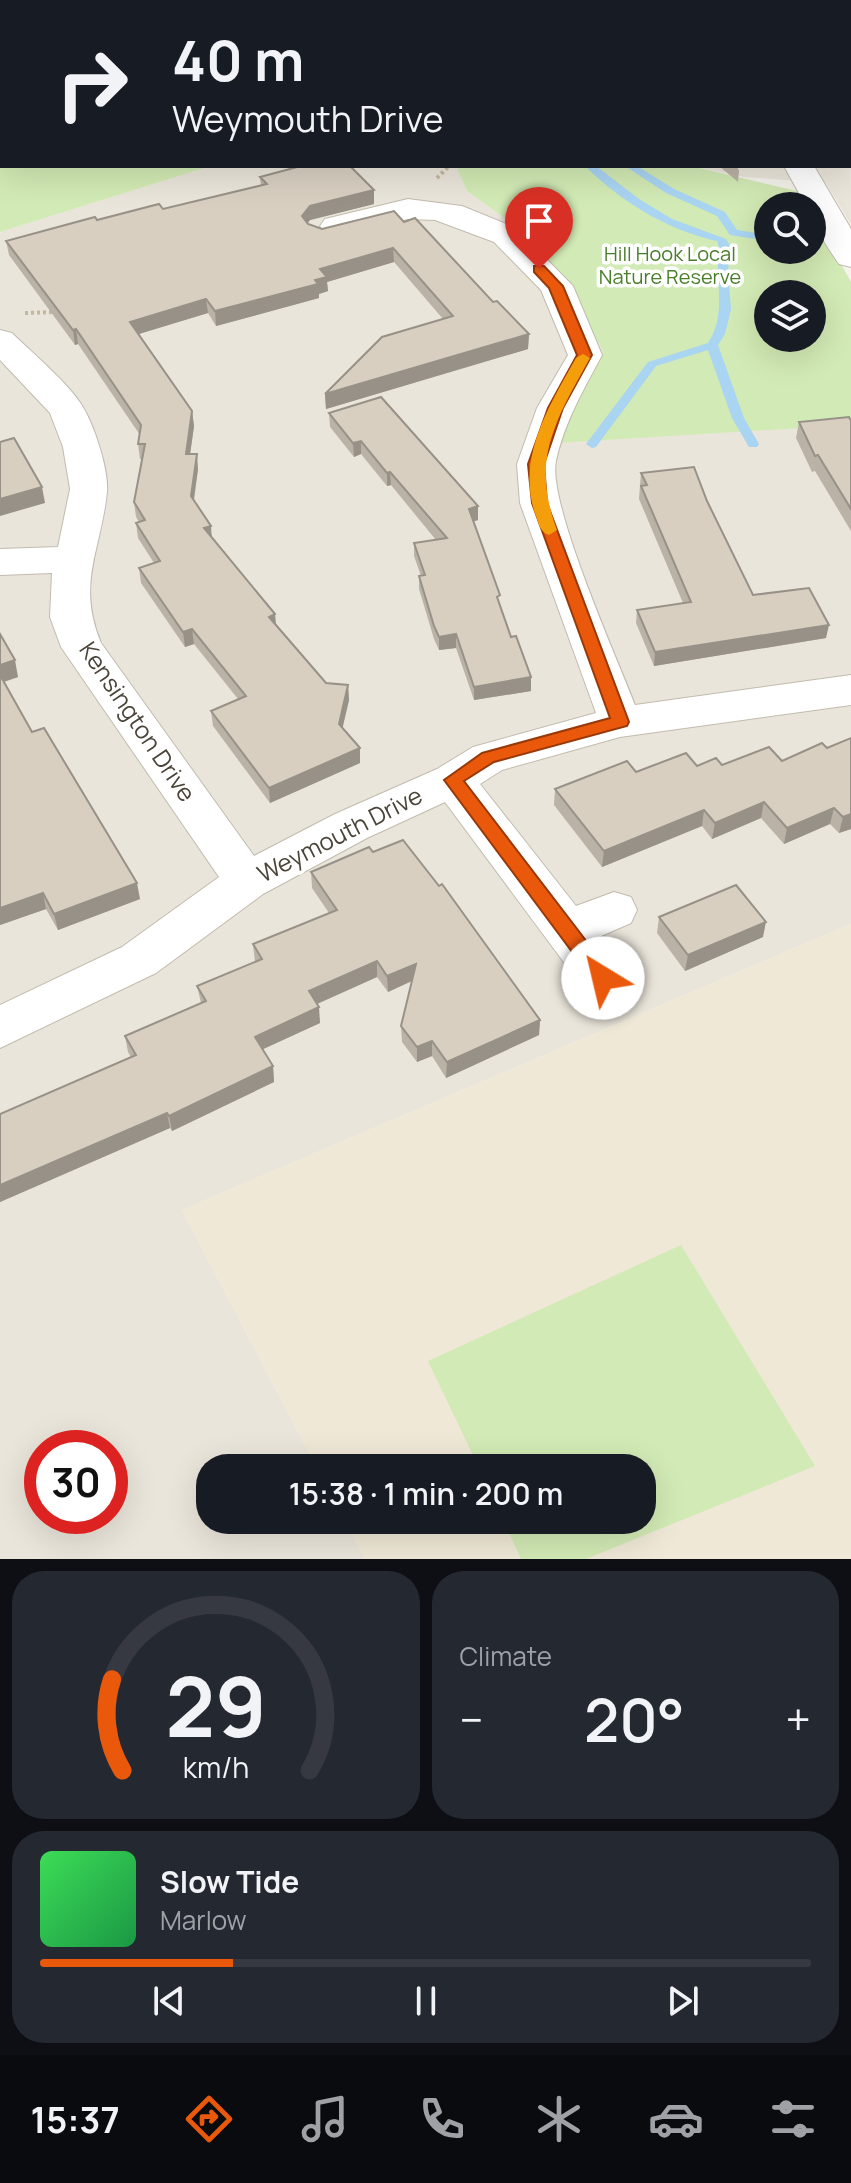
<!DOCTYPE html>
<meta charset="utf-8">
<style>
:root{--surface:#171b24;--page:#242831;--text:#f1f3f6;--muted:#9ea1a6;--line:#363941;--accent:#ea580c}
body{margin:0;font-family:Manrope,sans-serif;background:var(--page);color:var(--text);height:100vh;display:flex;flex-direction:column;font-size:30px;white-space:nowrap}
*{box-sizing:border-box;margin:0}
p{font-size:26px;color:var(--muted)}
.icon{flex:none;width:44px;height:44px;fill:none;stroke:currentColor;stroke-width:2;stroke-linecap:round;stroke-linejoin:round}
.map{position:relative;height:1559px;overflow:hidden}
.side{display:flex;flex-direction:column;gap:12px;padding:12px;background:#0d0f14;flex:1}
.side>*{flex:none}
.hud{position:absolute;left:0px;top:0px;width:852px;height:168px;box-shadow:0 8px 32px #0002;background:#171b24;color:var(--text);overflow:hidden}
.buttons{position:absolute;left:754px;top:192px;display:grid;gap:16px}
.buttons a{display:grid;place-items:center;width:72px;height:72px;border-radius:50%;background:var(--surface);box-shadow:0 8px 32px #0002;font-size:40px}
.speed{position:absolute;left:24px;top:1430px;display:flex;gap:16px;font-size:40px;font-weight:700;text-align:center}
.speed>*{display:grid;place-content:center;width:104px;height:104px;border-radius:50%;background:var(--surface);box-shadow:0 8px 32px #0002;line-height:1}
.speed .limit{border:12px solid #d22;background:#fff;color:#111}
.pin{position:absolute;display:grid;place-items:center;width:68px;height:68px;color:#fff;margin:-82px -34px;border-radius:50% 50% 50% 0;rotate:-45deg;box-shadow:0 0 8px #0007}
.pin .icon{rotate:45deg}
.me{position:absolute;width:88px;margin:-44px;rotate:324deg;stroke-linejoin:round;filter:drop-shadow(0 0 6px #0008)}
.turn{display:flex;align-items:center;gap:28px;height:168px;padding:0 40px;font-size:36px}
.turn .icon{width:104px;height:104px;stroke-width:2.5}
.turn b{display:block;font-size:56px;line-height:68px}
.big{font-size:60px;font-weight:600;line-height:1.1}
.side .card{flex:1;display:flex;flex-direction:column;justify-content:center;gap:12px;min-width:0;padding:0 28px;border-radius:32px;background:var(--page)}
.side .dial{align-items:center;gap:0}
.dial svg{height:208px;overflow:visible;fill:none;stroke:var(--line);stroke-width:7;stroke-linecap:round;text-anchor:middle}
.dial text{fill:var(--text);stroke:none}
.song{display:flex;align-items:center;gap:24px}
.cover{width:96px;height:96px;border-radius:12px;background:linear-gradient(135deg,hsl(130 70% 55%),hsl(140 70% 35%))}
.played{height:8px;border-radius:4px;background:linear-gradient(90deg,var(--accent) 25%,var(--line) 25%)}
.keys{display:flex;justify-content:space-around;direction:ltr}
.heat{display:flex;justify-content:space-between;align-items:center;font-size:44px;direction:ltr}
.side .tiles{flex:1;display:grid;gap:12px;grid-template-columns:1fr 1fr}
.card:last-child{grid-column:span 2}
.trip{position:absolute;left:196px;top:1454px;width:460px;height:80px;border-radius:32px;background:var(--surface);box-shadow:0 8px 32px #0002;font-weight:600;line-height:80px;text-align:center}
.tab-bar{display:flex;height:128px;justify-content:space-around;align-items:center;background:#090b0e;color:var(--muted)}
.tab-bar .icon{width:56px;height:56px}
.tab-bar .active{color:var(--accent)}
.tab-bar b{font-size:36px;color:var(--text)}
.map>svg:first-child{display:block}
.residential{fill:#eae5da;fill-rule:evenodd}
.education{fill:#efe8d6}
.green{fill:#d2eab5;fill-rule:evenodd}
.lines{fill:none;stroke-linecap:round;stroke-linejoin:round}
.stream{fill:#a9d4f2;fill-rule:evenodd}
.minor-casing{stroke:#c2bbae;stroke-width:2}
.path{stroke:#c4b79f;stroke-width:4;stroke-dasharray:3 3;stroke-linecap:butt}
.minor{fill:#fff;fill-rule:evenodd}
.wall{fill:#bab2a6}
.shaded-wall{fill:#979187}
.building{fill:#d8cfc1;stroke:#979187;stroke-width:2}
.route{fill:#ea580c;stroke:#983908;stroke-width:2}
.slow{fill:#f59e0b}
.labels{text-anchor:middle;stroke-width:7;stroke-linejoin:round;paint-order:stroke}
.far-park-label{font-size:20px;fill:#4a7f2a;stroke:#fff}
.street-label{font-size:24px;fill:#4b4439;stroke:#fff}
</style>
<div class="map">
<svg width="851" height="1559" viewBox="0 0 851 1559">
<rect width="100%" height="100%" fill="#f6f3ec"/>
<g class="residential">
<polygon points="850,7 851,225 826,183 744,177 691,166 850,166"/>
<path d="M211,166H457L467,191L535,240L573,297L603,351L557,442L851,425V924L182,1210L317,1468H210V1520H345L365,1559H0V232ZM42,1448H110V1516H42Z"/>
</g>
<polygon class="education" points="851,924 851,1559 365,1559 345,1520 642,1520 642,1468 317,1468 182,1210"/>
<g class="green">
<polygon points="0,0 505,0 507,2 2,2 2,166 211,166 0,232"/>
<path d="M456,166H691L801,192L809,206H768V250H812V212L851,282V425L557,443L603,351L573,297L535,240L467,191ZM768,294H812V338H768Z"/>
<polygon points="681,1245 815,1466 586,1559 521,1559 503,1520 642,1520 642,1468 479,1468 428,1361"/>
</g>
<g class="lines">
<g class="stream">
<polygon points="414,0 423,0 424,2 415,2"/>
<path d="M585,166H596L639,199L672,219L726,239L730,246L728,272L731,309L725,334L718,345L744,418L759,444L757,447H749L732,418L708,350L656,366L596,447L592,448L586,444L648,362L708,343C724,318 718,294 718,267C718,257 721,250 717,241C669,231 620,201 585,166Z"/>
<polygon points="625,166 637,166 674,189 725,212 737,230 768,235 768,241 730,235 717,216 666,193"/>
</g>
<defs>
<g id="minor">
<polygon points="668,0 698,0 700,2 670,2"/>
<path d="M784,166H814L851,229V267L839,264C828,248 812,226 812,206H806Z"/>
<path d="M408,199L462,206L516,228L573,286L602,355C584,389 564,423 556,461C547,502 617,658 635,705L851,675V705L620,737L502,770L480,784L576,906L614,892L631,897L637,910L631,923L599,937L627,978L620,992L603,997L586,992L445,802L367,838L263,894L156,973L0,1048V1005L122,947L219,877L61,647L50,617L52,573L0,575V549L58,547L70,489L63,447L50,413L0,360V330L12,333C32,353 72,386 84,409C95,428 109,471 107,492C101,551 76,583 101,643L254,856L335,814L437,769L473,747L596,713L520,503L517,464L537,408L568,355L541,290L494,242L435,220L408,219L336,236L325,233L320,226L325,219Z"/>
</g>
</defs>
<use href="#minor" class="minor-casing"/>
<g class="path">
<polyline points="437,178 449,166"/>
<polyline points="25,313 55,312"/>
</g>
<use href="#minor" class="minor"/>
</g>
<g class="wall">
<polygon points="719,166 737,166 739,171 738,182"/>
<polygon points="260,177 374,190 374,204 310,220 307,224 322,229 404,222 529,334 528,349 326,409 325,394 443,319 394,262 327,282 328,291 319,294 319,298 216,326 208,313 139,334 192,411 194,426 190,454 198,469 194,501 212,538 275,614 276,624 326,683 348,685 349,700 342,728 360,748 360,763 270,803 213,726 211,711 238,699 194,644 185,647 141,583 139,568 154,563 138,538 136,523 139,522 136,517 134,502 142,459 140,459 138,444 140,435 78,344 75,345 9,255 6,241 97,220 163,209 261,186"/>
<polygon points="329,413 478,520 473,521 511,637 531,691 474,700 456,648 439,650 434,639 419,589 419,576 421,576 414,556 414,543 436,540 391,485 387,486 361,454 354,457 330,427"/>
<polygon points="851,421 851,531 815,471 812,472 796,438 799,422"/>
<polygon points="641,473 707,501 753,595 826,638 654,666 636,623 637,610 683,603 639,499"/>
<polygon points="0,634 18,677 4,682 32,732 140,899 58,930 46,909 0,925"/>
<polygon points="822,743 851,829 839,833 830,824 784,844 761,818 712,839 702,826 602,867 554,805 555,789 636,772 697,766 782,761"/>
<polygon points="373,852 540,1020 539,1035 446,1078 432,1056 417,1062 402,1042 401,1026 412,981 388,992 377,977 317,1004 320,1023 262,1049 273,1066 274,1082 172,1131 170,1128 0,1202 0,1114 131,1057 128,1052 125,1036 201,1003 197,986 255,962 253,944 329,913 312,888 311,872"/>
<polygon points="659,917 763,937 685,971 657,933"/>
</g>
<g class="shaded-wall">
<polygon points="374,190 374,204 310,220 303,230 302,216 310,206"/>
<polygon points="393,248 394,262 327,282 328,291 319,294 319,298 216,326 215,311 315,280 320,269"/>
<polygon points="206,299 208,313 132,336 130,322"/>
<polygon points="76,329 78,344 75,345 73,330"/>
<polygon points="529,334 528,349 326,409 325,394"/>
<polygon points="192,411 194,426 188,469 186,454"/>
<polygon points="361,441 361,454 354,457 353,443"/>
<polygon points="197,454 198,469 192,511 191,496"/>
<polygon points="390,472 391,485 387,486 387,473"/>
<polygon points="42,487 45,503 0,516 0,499"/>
<polygon points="478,506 478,520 469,523 469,509"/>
<polygon points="211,526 212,541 204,528"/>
<polygon points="275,614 276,629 269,617"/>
<polygon points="829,625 826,638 654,666 655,652"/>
<polygon points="192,629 194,644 185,647 183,632"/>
<polygon points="456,634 456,648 439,650 439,637"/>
<polygon points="15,660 18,677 0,683 0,665"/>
<polygon points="531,677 531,691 474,700 474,687"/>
<polygon points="348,685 349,700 340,739 339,724"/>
<polygon points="360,748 360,763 270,803 269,788"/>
<polygon points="764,802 761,818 712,839 715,823"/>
<polygon points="834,808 830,824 784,844 787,828"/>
<polygon points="704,810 702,826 602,867 604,851"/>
<polygon points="851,814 851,829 839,833 843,817"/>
<polygon points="137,883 140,899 58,930 54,914"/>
<polygon points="43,893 46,909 0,925 0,908"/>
<polygon points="766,922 763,937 685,971 688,955"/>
<polygon points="377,961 377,977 310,1007 309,991"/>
<polygon points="416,964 416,979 388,992 387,976"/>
<polygon points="319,1007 320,1023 257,1052 255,1037"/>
<polygon points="540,1020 539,1035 446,1078 447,1062"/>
<polygon points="432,1041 432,1056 417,1062 417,1047"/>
<polygon points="273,1066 274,1082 172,1131 169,1116"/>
<polygon points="167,1113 170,1128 0,1202 0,1185"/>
</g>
<g class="building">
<polygon points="587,0 654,0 655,2 589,2"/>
<polygon points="758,0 805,0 807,2 760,2"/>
<polygon points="850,66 851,68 851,140 850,138"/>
<polygon points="301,166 350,166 374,190 310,206 302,216 308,224 322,229 394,211 404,222 415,218 493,302 497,301 529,334 325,394 382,337 453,316 393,248 320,269 327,277 315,280 318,284 215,311 206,299 130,322 192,411 186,454 197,454 191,496 211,526 204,528 275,614 269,617 326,683 348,685 339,724 360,748 269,788 211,711 246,696 192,629 183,632 139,568 160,561 136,523 145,520 134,502 145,444 138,444 141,425 76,329 73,330 6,241 95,217 97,220 159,204 163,209 267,184 260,177"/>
<polygon points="381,397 478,506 469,509 500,595 497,597 511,637 516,636 531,677 474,687 456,634 439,637 434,626 419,576 425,575 414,543 447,538 390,472 387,473 361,441 353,443 329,413"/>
<polygon points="849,417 851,421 851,509 818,455 815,456 799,422"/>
<polygon points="14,438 42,487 0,499 0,442"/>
<polygon points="694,467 707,501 753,595 809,588 829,625 655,652 637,610 691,602 641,486 647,485 641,473"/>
<polygon points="0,634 15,660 0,665"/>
<polygon points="0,675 32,732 44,728 137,883 54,914 43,893 0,908"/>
<polygon points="851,738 851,814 843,817 834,808 787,828 764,802 715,823 704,810 604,851 555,789 627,761 636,772 686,753 697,766 716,758 722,765 769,747 782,761 822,743 827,748"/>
<polygon points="403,840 439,886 442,884 540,1020 447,1062 432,1041 417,1047 401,1026 416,964 387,976 377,961 309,991 319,1007 255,1037 273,1066 169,1116 167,1113 0,1185 0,1114 136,1055 125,1036 206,1001 197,986 262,959 253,944 337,910 311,872 369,847 373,852"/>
<polygon points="736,885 766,922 688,955 659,917"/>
</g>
<polygon class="route" points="534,266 544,266 563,286 592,355 563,408 544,464 547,503 629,722 627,726 494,762 464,781 610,972 613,978 610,984 596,984 444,780 482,753 610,718 532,503 528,464 548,408 577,355 549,288 534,272"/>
<path class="slow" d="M583,354L590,358C556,420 530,458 557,530L549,535C540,532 539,524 536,516C515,460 549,406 576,358Z"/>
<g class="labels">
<g class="far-park-label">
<text x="670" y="261">Hill Hook Local<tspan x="670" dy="23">Nature Reserve</tspan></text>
</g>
<g class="street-label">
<text transform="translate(137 722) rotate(56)" y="8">Kensington Drive</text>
<text transform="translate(340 835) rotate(-27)" y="8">Weymouth Drive</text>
</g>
</g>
</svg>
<div class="buttons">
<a><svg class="icon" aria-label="search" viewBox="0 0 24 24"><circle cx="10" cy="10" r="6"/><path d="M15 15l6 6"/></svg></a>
<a><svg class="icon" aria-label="layers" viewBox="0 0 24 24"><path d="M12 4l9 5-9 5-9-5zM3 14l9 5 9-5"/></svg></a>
</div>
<div class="speed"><div class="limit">30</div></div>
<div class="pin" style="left:539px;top:269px;background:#d93025"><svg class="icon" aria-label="arrive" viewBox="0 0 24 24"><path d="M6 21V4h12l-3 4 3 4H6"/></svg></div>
<svg class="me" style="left:603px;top:978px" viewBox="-20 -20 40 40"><circle r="19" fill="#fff"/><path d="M0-13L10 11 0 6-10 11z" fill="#ea580c"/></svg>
<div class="trip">15:38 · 1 min · 200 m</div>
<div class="hud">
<div class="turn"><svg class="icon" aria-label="right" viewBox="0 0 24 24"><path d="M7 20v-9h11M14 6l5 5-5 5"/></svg><div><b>40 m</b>Weymouth Drive</div></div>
</div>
</div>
<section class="side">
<div class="tiles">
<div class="card dial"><svg viewBox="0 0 100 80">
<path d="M14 69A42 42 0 1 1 86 69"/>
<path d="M14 69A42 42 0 0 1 10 34" stroke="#ea580c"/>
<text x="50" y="56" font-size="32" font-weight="700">29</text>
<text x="50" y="72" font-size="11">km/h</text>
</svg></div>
<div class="card"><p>Climate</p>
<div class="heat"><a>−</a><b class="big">20°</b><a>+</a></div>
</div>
<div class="card">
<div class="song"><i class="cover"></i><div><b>Slow Tide</b><p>Marlow</p></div></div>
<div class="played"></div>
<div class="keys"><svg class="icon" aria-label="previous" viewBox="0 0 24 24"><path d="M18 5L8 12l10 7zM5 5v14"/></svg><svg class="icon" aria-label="pause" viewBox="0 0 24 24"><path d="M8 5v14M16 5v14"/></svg><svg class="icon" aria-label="next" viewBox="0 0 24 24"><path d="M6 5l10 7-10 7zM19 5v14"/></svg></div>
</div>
</div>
</section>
<nav class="tab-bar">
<b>15:37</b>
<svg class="icon active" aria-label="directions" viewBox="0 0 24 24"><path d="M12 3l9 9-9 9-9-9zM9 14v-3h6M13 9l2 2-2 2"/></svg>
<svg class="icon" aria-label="music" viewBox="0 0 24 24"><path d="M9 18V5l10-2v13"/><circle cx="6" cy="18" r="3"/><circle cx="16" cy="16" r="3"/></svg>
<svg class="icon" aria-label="phone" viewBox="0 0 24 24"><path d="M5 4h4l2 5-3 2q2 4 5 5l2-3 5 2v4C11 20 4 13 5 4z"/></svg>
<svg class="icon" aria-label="climate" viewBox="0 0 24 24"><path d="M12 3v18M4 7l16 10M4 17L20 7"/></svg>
<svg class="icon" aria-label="car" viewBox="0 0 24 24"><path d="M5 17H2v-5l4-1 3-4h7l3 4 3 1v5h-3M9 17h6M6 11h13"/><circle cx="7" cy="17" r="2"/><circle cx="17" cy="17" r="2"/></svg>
<svg class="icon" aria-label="filters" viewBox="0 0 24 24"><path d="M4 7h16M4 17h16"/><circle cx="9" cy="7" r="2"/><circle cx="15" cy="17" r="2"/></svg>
</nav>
